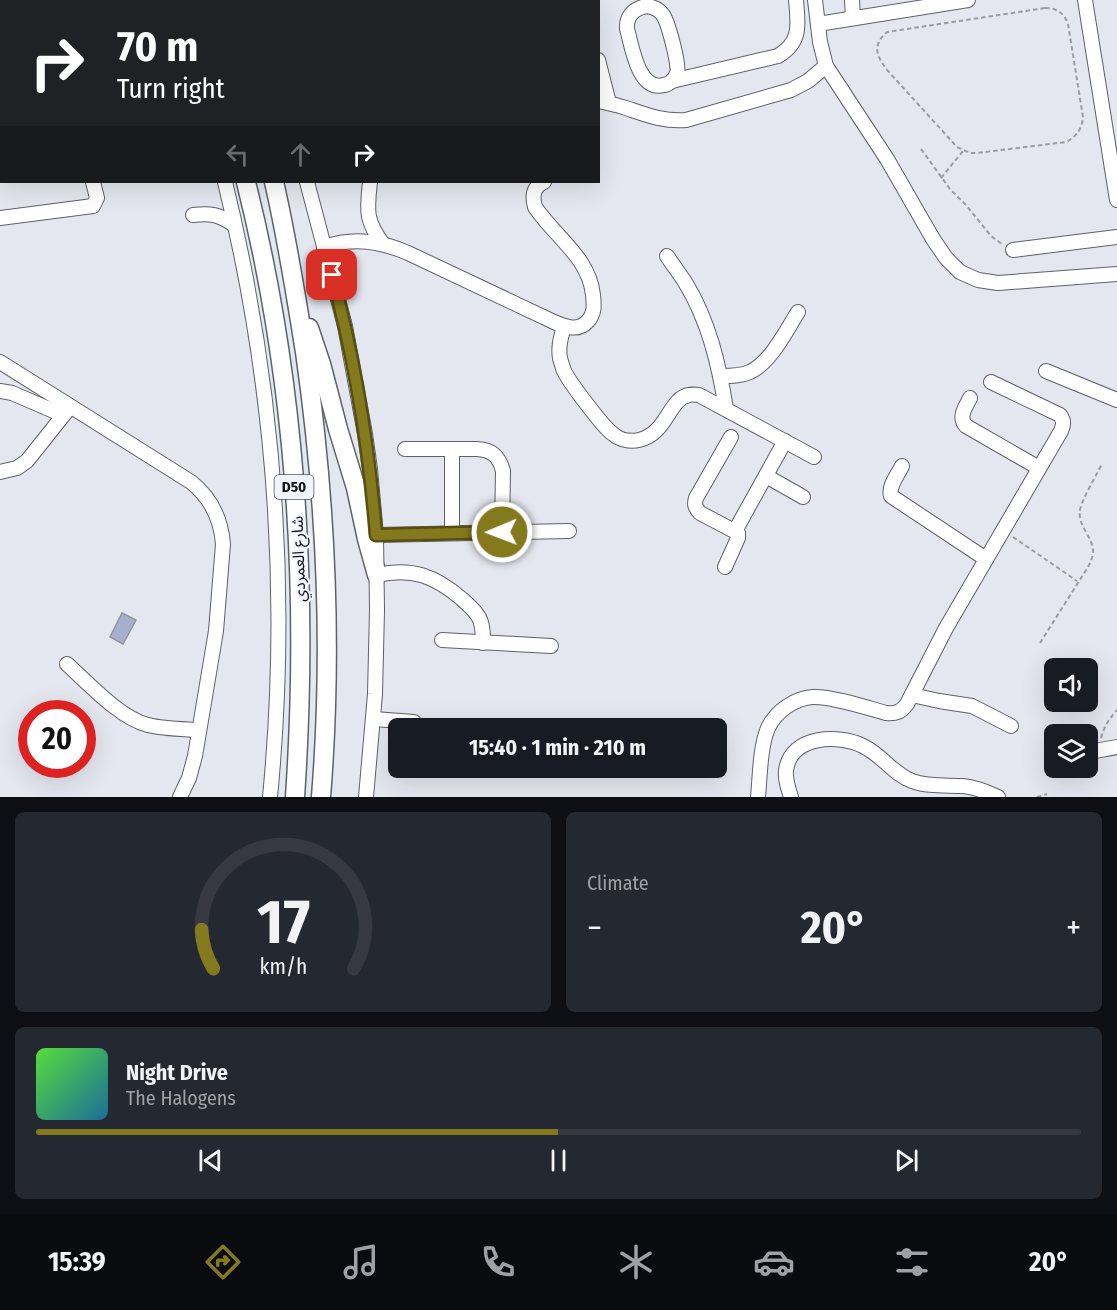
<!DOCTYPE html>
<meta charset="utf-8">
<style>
:root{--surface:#171b24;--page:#242831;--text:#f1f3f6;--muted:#9ea1a6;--line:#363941;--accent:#85791d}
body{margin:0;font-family:"Fira Sans Condensed","Noto Sans Arabic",sans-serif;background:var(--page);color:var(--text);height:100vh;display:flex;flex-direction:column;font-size:22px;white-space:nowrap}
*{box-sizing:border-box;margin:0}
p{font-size:20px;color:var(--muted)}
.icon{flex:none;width:33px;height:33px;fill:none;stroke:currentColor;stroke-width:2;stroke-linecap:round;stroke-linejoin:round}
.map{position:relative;height:797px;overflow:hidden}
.sheet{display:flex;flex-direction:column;gap:15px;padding:15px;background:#0d0f14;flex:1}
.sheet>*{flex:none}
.hud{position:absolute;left:0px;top:0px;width:600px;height:183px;box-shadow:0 6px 24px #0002;background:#202124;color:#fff;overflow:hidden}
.tools{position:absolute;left:1044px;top:658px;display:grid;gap:12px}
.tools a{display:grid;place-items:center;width:54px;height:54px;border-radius:9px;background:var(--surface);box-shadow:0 6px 24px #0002;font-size:30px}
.speed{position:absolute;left:18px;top:700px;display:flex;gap:12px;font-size:30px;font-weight:700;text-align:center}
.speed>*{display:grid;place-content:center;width:78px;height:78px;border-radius:50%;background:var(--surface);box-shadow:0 6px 24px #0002;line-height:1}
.speed .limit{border:9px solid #d22;background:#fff;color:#111}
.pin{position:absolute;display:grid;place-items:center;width:51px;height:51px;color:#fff;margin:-26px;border-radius:12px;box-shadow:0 3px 9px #0006}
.me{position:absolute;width:66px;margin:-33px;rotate:269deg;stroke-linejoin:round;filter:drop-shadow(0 0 4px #0008)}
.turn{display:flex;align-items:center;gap:21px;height:126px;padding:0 18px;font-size:27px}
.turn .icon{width:78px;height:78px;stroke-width:2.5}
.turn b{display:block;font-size:42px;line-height:51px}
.lanes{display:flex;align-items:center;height:57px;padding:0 18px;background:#0003;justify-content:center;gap:30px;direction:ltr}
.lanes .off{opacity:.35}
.big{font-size:45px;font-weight:700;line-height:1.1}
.sheet .card{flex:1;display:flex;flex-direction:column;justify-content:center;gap:9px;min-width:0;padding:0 21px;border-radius:9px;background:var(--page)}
.sheet .dial{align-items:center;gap:0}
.dial svg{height:156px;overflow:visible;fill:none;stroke:var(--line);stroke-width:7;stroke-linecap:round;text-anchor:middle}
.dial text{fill:var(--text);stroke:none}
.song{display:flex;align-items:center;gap:18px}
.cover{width:72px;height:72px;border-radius:9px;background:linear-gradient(135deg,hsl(110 70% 55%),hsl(200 70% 35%))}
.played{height:6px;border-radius:3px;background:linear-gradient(90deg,var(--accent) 50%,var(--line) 50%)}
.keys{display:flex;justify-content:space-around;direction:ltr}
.heat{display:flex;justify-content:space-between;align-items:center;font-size:33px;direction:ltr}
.sheet .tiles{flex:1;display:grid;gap:15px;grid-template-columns:1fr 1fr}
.card:last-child{grid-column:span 2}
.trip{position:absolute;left:388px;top:718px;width:339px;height:60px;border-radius:9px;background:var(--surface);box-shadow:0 6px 24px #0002;font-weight:700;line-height:60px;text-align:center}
.dock{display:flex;height:96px;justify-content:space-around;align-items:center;background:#090b0e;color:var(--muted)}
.dock .icon{width:42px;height:42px}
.dock .selected{color:var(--accent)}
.dock b{font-size:27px;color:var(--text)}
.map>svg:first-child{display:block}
.building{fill:#a6afcd;stroke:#93959d;stroke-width:1.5}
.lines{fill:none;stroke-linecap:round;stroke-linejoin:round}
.minor-casing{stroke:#5f6168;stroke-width:16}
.major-casing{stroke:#5f6168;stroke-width:21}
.path{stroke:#9a9ca2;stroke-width:2;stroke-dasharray:4.5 3;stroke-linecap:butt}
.minor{stroke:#fff;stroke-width:14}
.major{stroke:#fff;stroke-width:18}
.route-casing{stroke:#564f13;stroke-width:15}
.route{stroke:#85791d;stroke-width:10}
.labels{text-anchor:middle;stroke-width:4.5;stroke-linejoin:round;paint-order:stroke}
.shield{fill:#f2f4fd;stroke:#55565b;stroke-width:1.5}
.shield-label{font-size:15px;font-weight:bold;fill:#121315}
.street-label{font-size:16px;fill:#121315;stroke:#f2f4fd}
</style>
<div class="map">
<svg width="1117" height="797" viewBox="0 0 1117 797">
<rect width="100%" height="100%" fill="#e4e7ef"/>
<polygon class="building" points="122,613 136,620 123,644 110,637"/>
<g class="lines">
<defs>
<g id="minor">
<polyline points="64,0 65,2"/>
<polyline points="131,0 131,2"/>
<polyline points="181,0 181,2"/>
<polyline points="264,0 264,2"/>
<polyline points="318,0 319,2"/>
<polyline points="562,0 562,2"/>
<polyline points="584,0 584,2"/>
<polyline points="815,0 820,42 826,66 887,159 933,239 946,258 960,272 978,280 998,283 1117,274"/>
<polyline points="852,0 853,18"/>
<polyline points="1085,0 1117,200"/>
<polyline points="0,1 12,0"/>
<polyline points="99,2 99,0"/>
<polyline points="280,2 281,0"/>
<path d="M647,6C654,7 659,9 663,15C668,22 680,66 677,73C675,79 670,84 664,85C638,92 632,46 627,29C626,16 634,8 647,6Z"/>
<polyline points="818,24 968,0"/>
<polyline points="598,60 609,103"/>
<path d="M672,81L778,56C802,42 798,24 796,0"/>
<path d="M598,101C608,103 617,105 626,108C647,115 664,122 686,120L791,90L808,81L826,66"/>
<polyline points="0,103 2,103"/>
<path d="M225,182C274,383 290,590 270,797"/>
<polyline points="307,182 345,326 365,434 370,469 376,535 377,610 375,694 366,797"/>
<path d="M370,182C367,210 365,220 383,244"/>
<path d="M193,215C210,213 219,214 234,225"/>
<polyline points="0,218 93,206 97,198 93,182"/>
<path d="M324,247C354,237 380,241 408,253L554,322C566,327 578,332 588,321C595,313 594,305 593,295C589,257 555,237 535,207C532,196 533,187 544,182"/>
<polyline points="1013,250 1117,237"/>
<path d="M667,256C673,265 679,273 685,282C709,321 719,365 726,409"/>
<path d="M564,326C561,337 558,347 560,358C561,362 563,368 564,371C570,383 603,427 613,434C620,440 630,442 639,440C667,434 669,398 689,395C690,394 697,395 699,395L814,457"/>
<path d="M0,362L191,482C211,498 221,518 223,544L216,631L195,756L189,778L180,797"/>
<polyline points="1046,371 1117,400"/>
<path d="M721,376C731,376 741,376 750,372C771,362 786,331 798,312"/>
<polyline points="0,391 12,393 63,415"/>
<path d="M970,398C965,408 958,417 966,426L1039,468"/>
<path d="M405,449H477C492,450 499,456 503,471L502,532"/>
<path d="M902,466C898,475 888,486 891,496L986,559"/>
<polyline points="0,472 17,468 27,461 70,407"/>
<polyline points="766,476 803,497"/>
<polyline points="735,531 785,441"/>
<polyline points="452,533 452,449"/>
<polyline points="376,535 569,531"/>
<path d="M725,567L738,538V533L700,513C695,507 694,505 696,498L731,437"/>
<path d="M377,575C412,567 435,576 462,599C467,604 474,609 478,616C483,623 483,634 483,643"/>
<polyline points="442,640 551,646"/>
<path d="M67,664C89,684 120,718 148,725C164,729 183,729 199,730"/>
<polyline points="912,695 939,701 972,706 1011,726"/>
<polyline points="374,719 414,722"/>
<polyline points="1095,751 1117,747"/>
<path d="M758,797C760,776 760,747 768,728C776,711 795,698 813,697C831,696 868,708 886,713C896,714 901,712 907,704L946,628L1061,431C1064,424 1064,421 1060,415L991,382"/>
<path d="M791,797C788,788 785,779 786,770C791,735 839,734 863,746C882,755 893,774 912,781C928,787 946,785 963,786C975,787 987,792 998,797"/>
</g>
<g id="major">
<polyline points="202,0 202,2"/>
<polyline points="230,0 230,2"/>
<path d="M246,182C296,382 309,591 295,797"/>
<path d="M274,182C287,238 296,295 305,352C326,499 333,648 321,797"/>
<polyline points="309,328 321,364 338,429 356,488 367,539 377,575"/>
</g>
</defs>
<use href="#minor" class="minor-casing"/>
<use href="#major" class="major-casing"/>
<g class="path">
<path d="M1045,8C1057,8 1064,13 1068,24L1083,117C1082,129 1077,136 1066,142L977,153H970L957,147L888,71C877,57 871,46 887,32Z"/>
<polyline points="921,149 950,189 966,205 991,236 1002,244"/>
<polyline points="941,178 963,151"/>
<polyline points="1013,537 1077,581"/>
<path d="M1040,643L1088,567C1090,563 1092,559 1093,554C1095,539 1077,526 1080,510C1081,501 1097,474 1102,464"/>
<path d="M1101,738C1104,727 1109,719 1117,710"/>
<polyline points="1037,797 1047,794"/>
</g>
<use href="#minor" class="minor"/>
<use href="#major" class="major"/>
</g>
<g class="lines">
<defs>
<path id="route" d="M332,275C355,360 369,448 376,535L502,532"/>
</defs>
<use href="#route" class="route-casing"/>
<use href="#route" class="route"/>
</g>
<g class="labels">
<rect class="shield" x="274.5" y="475" width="39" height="24" rx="4.5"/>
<g class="shield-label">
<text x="294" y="492">D50</text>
</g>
<g class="street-label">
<text transform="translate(298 559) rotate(-92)" y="6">شارع العمردي</text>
</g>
</g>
</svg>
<div class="tools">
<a><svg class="icon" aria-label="sound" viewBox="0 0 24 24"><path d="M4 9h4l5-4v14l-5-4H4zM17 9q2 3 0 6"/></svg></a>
<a><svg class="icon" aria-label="layers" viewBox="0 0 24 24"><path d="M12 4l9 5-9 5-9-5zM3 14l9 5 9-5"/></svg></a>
</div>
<div class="speed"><div class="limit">20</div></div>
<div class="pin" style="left:332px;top:275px;background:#d93025"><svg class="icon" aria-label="arrive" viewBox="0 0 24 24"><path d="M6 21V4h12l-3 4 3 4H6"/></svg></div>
<svg class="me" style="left:502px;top:532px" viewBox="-20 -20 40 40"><circle r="17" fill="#85791d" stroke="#fff" stroke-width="3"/><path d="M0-11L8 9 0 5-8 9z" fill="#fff"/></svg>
<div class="trip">15:40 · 1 min · 210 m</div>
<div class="hud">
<div class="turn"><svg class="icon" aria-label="right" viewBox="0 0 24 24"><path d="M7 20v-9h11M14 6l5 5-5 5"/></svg><div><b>70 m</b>Turn right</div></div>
<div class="lanes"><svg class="icon off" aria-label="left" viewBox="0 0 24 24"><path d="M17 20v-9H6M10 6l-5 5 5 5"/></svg><svg class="icon off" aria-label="ahead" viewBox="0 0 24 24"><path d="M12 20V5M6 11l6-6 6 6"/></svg><svg class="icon" aria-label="right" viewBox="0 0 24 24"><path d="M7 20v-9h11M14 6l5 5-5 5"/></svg></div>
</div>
</div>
<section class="sheet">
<div class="tiles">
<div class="card dial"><svg viewBox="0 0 100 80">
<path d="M14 69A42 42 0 1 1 86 69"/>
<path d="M14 69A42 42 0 0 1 8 49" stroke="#85791d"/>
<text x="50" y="56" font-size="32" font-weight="700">17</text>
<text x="50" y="72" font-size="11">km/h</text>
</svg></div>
<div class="card"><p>Climate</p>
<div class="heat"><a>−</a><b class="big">20°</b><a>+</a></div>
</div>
<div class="card">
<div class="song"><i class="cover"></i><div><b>Night Drive</b><p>The Halogens</p></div></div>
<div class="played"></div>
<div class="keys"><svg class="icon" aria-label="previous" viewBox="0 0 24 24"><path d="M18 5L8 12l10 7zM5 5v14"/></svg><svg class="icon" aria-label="pause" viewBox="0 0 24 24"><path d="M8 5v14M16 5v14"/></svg><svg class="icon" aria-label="next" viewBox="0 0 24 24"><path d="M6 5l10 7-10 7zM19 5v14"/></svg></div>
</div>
</div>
</section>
<nav class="dock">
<b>15:39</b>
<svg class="icon selected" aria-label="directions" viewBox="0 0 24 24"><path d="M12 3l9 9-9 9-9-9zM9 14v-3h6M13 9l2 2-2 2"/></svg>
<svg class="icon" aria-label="music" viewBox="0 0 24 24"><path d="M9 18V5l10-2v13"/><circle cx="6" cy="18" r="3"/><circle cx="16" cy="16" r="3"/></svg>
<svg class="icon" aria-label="phone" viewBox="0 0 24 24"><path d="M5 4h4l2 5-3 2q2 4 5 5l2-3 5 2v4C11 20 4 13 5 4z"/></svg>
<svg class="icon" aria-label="climate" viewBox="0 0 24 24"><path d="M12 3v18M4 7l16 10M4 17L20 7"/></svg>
<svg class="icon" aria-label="car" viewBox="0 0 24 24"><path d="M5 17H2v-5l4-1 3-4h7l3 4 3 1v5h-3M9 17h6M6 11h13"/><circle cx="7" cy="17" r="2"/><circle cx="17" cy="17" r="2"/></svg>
<svg class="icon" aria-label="filters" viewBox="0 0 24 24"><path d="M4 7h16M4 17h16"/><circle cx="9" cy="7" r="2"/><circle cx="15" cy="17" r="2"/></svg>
<b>20°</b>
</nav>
